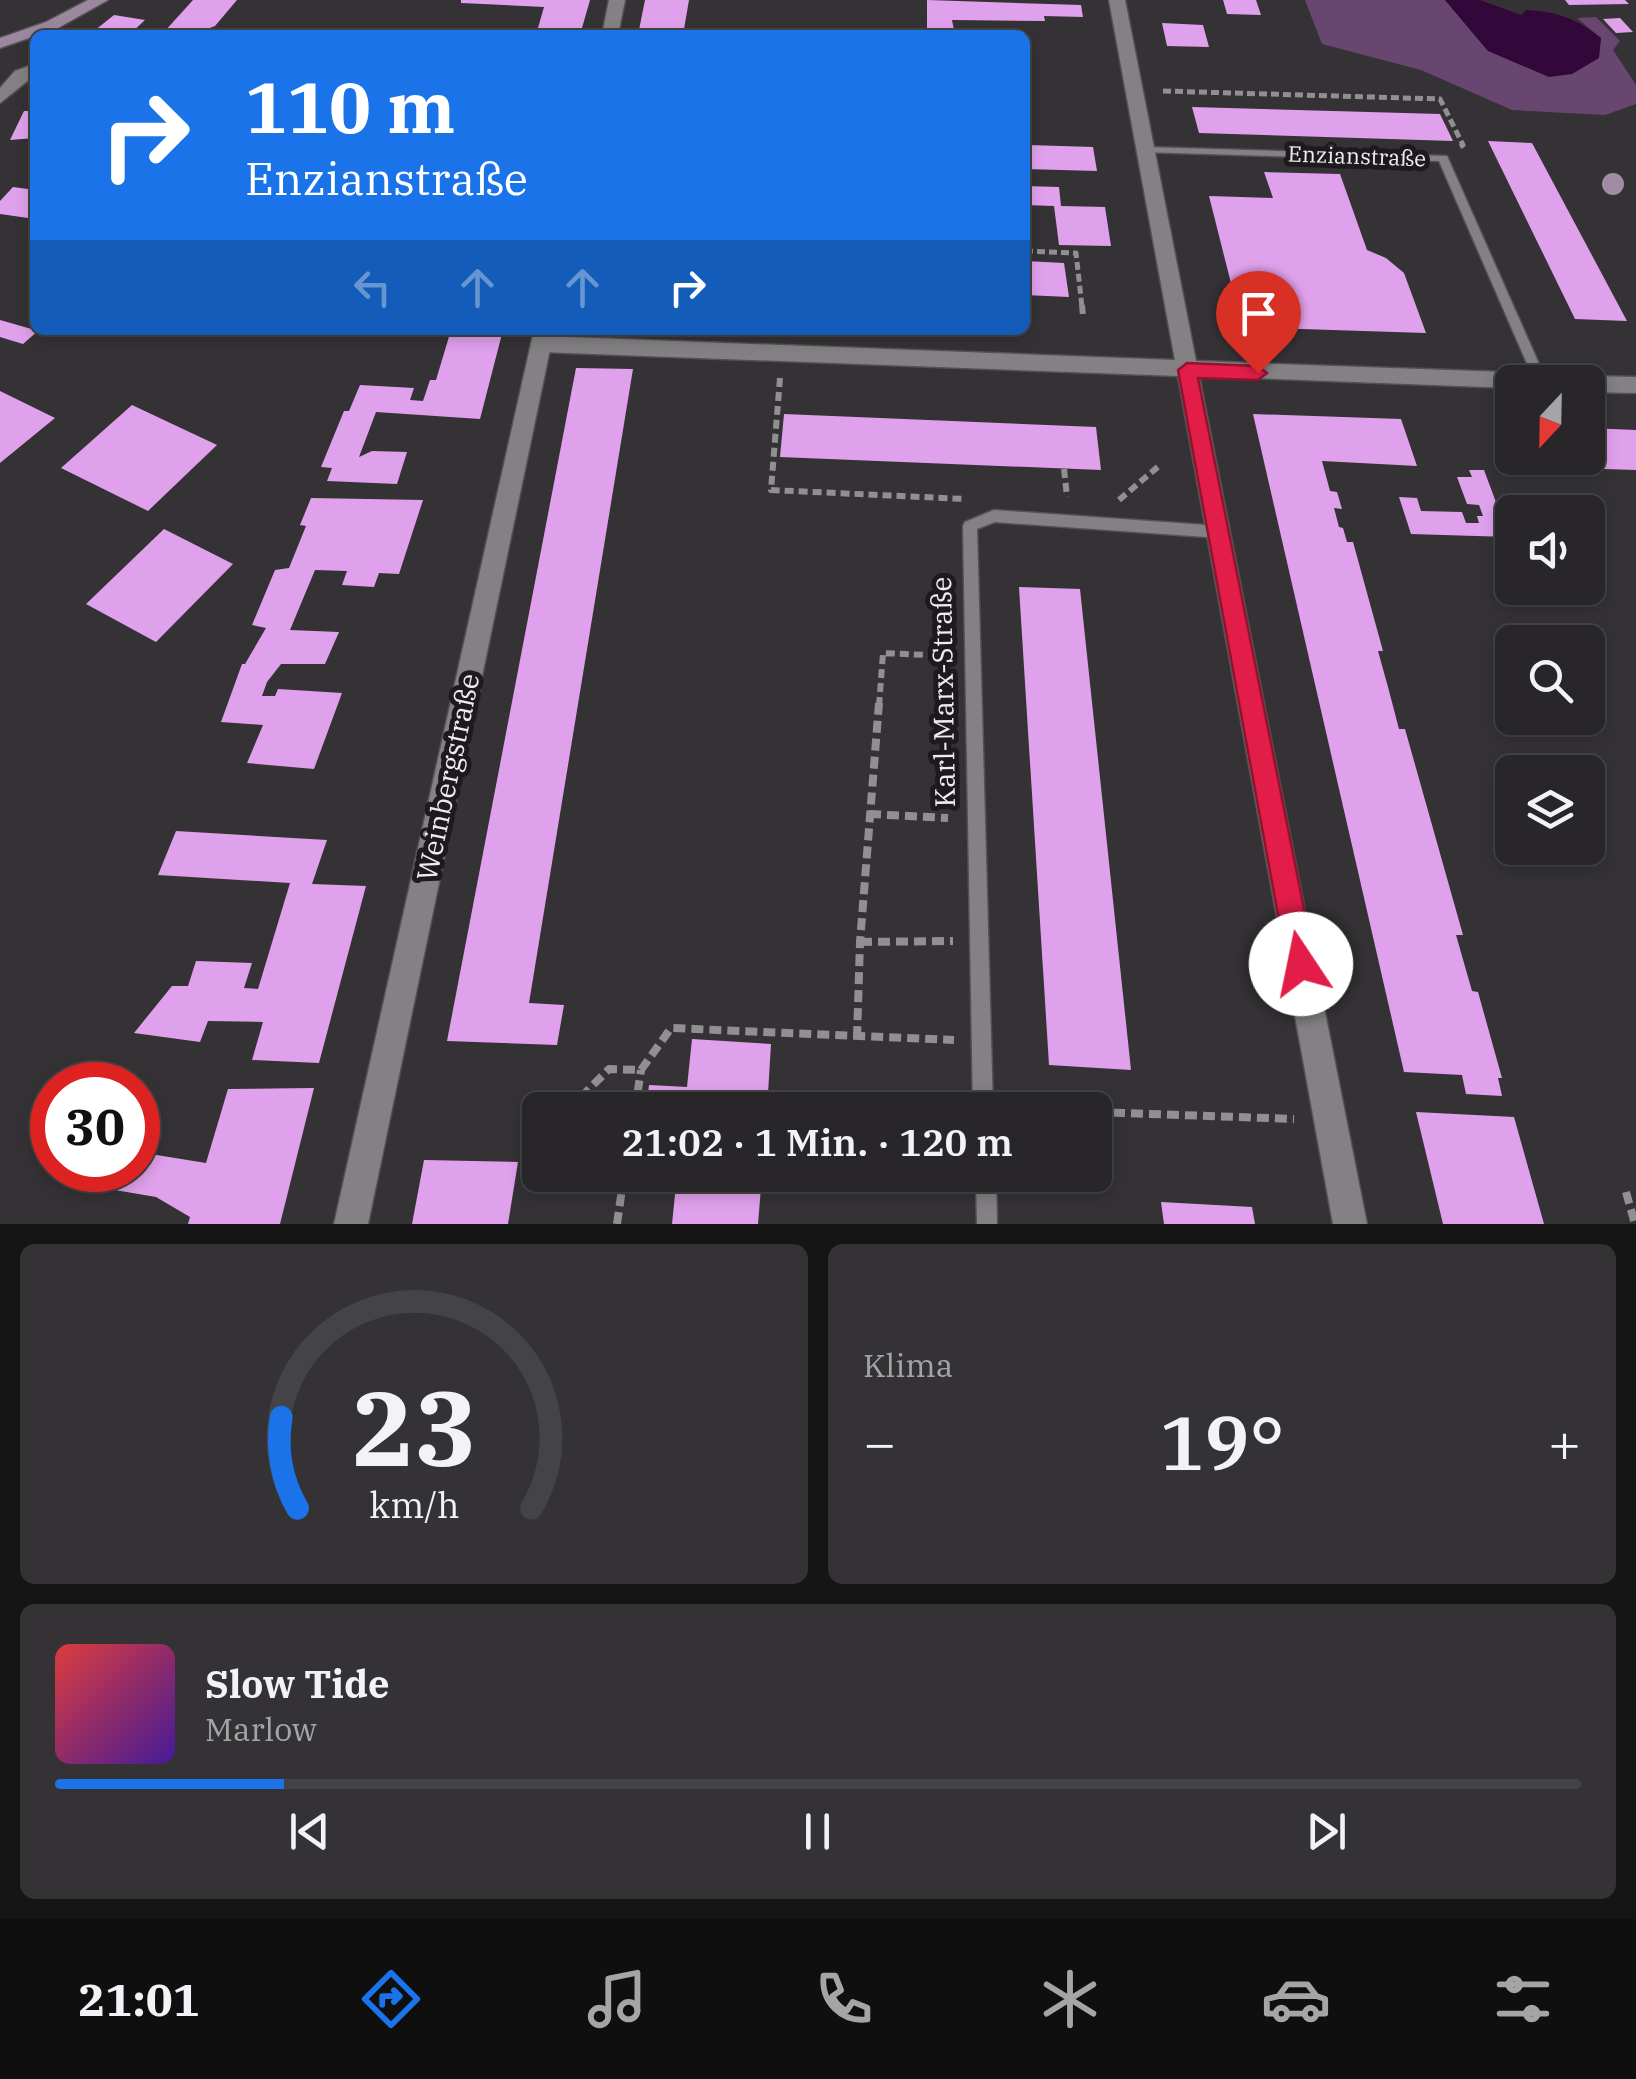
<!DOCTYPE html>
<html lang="de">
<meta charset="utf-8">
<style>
:root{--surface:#282628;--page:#343234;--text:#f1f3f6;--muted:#a5a5a8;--line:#444345;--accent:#1a73e8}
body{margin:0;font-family:"IBM Plex Serif",serif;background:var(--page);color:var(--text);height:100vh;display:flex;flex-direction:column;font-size:38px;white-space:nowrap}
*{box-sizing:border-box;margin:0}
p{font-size:32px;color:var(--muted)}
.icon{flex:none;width:55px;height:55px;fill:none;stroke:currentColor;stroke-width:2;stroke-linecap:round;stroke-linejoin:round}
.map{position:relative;height:1224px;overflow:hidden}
.side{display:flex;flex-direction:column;gap:20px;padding:20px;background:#161516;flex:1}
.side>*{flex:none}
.guide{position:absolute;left:30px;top:30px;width:1000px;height:305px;border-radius:15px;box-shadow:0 5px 15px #0003,0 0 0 2px var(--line);background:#1a73e8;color:#fff;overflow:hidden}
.needle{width:65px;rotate:202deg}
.fabs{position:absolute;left:1495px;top:365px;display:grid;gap:20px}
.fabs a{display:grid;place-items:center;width:110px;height:110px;border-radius:15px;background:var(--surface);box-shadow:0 5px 15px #0003,0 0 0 2px var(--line);font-size:50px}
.speed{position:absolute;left:30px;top:1062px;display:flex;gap:20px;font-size:50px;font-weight:700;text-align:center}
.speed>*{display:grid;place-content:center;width:130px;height:130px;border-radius:50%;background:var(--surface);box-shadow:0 5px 15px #0003,0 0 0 2px var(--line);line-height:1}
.speed .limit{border:15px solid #d22;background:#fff;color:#111}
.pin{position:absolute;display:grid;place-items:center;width:85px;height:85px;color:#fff;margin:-102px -42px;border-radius:50% 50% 50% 0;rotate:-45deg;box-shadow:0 0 10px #0007}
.pin .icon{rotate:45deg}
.me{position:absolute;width:110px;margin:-55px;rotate:349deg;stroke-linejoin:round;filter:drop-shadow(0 0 8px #0008)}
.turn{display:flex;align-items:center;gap:35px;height:210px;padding:0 50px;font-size:45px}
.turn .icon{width:130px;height:130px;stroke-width:2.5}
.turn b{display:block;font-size:70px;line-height:85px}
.lanes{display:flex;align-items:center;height:95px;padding:0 50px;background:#0003;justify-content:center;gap:50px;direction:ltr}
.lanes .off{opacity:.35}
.big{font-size:75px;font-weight:600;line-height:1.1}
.side .tile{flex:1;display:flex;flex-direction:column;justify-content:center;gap:15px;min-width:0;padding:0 35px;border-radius:15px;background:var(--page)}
.side .dial{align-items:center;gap:0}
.dial svg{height:260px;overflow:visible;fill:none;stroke:var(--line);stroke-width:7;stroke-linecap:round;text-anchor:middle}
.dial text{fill:var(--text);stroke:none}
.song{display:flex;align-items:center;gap:30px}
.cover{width:120px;height:120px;border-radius:15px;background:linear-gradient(135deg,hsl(0 70% 55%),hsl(260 70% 35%))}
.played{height:10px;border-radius:5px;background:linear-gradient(90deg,var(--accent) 15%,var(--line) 15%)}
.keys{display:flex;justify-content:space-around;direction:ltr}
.heat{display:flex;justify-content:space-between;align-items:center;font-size:55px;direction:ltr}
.side .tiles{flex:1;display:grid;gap:20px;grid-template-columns:1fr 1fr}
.tile:last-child{grid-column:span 2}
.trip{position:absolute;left:522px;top:1092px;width:590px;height:100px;border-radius:15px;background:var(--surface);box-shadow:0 5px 15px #0003,0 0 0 2px var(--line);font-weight:600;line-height:100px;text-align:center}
.dock{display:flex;height:160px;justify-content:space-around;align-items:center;background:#100f10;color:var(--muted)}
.dock .icon{width:70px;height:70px}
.dock .selected{color:var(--accent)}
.dock b{font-size:45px;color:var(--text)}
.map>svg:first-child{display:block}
.green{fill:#69466f}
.water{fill:#32073a}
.building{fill:#e0a1ec}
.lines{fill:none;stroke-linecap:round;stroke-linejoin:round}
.service-casing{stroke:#535153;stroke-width:3}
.minor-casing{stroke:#535153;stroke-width:3}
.tertiary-casing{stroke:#535153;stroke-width:3}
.secondary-casing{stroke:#535153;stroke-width:3}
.path-far2{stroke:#918f91;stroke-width:5;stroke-dasharray:8 4;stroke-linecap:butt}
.path-far1{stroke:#918f91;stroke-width:6;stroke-dasharray:9 5;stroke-linecap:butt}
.path{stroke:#918f91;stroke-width:8;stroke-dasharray:12 6;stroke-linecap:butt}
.service{fill:#848184;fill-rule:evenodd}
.minor{fill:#848184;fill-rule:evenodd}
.tertiary{fill:#848184;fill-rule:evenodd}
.secondary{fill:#9b889e;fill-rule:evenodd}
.tree{fill:#a08da4}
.route{fill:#e11d48;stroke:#92132f;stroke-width:2.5}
.labels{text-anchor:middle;stroke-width:10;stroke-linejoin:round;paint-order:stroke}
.far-street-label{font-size:22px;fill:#eeecee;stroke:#1c1a1c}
.street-label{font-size:28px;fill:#eeecee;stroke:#1c1a1c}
</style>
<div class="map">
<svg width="1636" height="1224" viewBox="0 0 1636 1224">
<rect width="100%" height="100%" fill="#353235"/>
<polygon class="green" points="1305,0 1445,0 1488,51 1599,48 1601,38 1577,18 1596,17 1620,41 1613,50 1636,85 1636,104 1605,115 1512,110 1421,70 1322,44"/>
<path class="water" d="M1445,0H1480L1521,15L1526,10C1558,12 1576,18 1601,38L1599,58L1572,74L1549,77L1488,51Z"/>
<g class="building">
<polygon points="193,0 237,0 215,26 202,31 217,32 217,35 167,35 169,33 164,32"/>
<polygon points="461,0 590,0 580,35 536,35 544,7 461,3"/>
<polygon points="645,0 689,0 683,35 638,35"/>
<polygon points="927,0 1081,5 1083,17 1044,16 1045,21 952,20 955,35 927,35"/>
<polygon points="1223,0 1256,0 1261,15 1227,14"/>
<polygon points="1565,0 1625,0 1629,4 1569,5"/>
<polygon points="114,15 145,20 129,35 89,35"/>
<polygon points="1620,18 1633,32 1616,33 1603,19"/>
<polygon points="1162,23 1203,25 1209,47 1167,46"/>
<polygon points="274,28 314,30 311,35 269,35"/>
<polygon points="1192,107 1440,114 1453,141 1199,133"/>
<polygon points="24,111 35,111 35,138 10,140"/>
<polygon points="1488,141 1532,143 1627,321 1575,319"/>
<polygon points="1028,145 1093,147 1097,171 1025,169"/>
<polygon points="1264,172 1340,174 1367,250 1386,258 1404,273 1426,333 1242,327 1209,196 1273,198"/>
<polygon points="1025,186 1059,187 1061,206 1105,207 1111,246 1059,245 1054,206 1025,205"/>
<polygon points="13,187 35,190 35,219 0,214 0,201"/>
<polygon points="1025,261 1064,263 1069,297 1025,295"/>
<polygon points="0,320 35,330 39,330 23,344 0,337"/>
<polygon points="451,330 503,330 480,419 376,412 359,457 372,451 407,452 397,484 327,481 332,468 321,467 344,411 349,411 360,385 414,388 410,400 423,401 430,380 436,380"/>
<polygon points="576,368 633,369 529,1003 564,1005 557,1045 447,1041"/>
<polygon points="0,391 55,418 0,463"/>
<polygon points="132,405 217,445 148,511 61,468"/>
<polygon points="784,414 1096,427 1101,470 780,457"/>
<polygon points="1253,414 1401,419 1417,466 1322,461 1330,491 1337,492 1342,509 1334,508 1339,527 1343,528 1347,542 1353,542 1383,651 1378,651 1388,687 1399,729 1405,729 1463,935 1456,935 1472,991 1478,992 1502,1078 1498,1078 1502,1096 1466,1094 1462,1075 1404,1072"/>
<polygon points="1495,424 1512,425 1512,458 1588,458 1588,428 1636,430 1636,470 1512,466"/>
<polygon points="1469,470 1484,470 1509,537 1411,534 1399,497 1417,498 1421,511 1462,512 1466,523 1479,523 1477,516 1483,516 1479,505 1467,504 1457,477 1472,477"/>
<polygon points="311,498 423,500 399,574 379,573 374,587 342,585 347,571 315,570 290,630 339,632 325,664 281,664 267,682 262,696 275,696 278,689 342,693 314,769 247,763 263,725 221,722 242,664 245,664 266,628 252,625 275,570 289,568 306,526 300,525"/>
<polygon points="164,529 233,564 156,642 86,604"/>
<polygon points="1019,587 1080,589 1131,1070 1049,1065"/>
<polygon points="176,831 327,840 312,884 366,886 319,1063 252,1060 263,1022 208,1021 200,1042 134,1033 172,986 188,986 196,961 252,963 244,988 258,989 290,883 158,875"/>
<polygon points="692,1039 771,1044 767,1110 646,1110 649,1085 687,1087"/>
<polygon points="314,1088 280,1224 188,1224 190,1217 156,1197 68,1182 73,1170 138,1170 138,1152 206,1163 228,1089"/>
<polygon points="1416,1112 1514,1117 1544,1224 1443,1224"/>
<polygon points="424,1160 518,1162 508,1224 412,1224"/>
<polygon points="677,1175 762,1175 758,1224 672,1224"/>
<polygon points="1161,1202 1252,1207 1255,1224 1164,1224"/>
</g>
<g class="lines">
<defs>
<g id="service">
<polygon points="1146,147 1447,156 1547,382 1535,382 1439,161 1142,152 1141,150"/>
<polygon points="994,510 1220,526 1225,528 1227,532 1225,536 1220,538 995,522 977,529 993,1110 973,1110 963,526 965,522"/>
<polygon points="976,1175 996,1175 997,1224 977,1224"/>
</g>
<g id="minor">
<polygon points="1109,0 1125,0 1196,361 1558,374 1569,382 1512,382 1512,388 1199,376 1367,1224 1333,1224 1178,376 541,352 531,344 541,336 1175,360"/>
<polygon points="35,64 35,75 0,103 0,88 15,71"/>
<polygon points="1588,376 1636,377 1636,393 1588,392 1588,382 1578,382"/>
</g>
<g id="tertiary">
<polygon points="609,0 625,0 618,35 602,35"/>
<polygon points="534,330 554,330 368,1224 334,1224"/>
</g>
<polygon id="secondary" points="88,0 108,0 58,28 0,48 0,38 46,22"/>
</defs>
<use href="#service" class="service-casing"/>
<use href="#minor" class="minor-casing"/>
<use href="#tertiary" class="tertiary-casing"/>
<use href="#secondary" class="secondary-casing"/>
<g class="path-far2">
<polyline points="1163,91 1440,99 1463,145 1460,147"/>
<polyline points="1025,251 1076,253 1082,307"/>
</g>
<g class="path-far1">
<polyline points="1082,305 1083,316"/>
<polyline points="780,378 771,490 965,499"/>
<polyline points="1064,469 1067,497"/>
<polyline points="1119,500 1160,465"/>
<polyline points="879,706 883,653 947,656"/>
</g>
<g class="path">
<polyline points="869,814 948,818"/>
<polyline points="860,942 953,941"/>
<polyline points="857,1038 860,942 879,703"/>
<polyline points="1009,1109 1041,1110"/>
<polyline points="568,1110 609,1069 641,1070 671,1028 954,1040"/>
<polyline points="635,1110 641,1070"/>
<polyline points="1095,1112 1294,1119"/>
<polyline points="1626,1192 1635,1224"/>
<polyline points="617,1224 624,1175"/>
</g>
<use href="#service" class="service"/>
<use href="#minor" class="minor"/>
<use href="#tertiary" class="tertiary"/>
<use href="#secondary" class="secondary"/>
</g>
<circle class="tree" cx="1613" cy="184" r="11"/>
<polygon class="route" points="1187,363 1258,366 1267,373 1258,380 1198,378 1315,964 1311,974 1301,978 1291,974 1287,964 1178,370"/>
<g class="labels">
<g class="far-street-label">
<text transform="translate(1357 156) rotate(2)" y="8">Enzianstraße</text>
</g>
<g class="street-label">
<text transform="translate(943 692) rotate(-91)" y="10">Karl-Marx-Straße</text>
<text transform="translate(448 777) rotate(-78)" y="10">Weinbergstraße</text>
</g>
</g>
</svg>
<div class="fabs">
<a><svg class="needle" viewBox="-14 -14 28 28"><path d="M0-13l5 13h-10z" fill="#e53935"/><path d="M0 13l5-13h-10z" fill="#a5a5a8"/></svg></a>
<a><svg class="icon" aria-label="sound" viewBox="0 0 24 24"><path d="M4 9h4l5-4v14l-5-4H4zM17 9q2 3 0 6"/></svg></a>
<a><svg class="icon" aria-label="search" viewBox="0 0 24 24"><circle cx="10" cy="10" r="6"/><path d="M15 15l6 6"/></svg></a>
<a><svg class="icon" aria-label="layers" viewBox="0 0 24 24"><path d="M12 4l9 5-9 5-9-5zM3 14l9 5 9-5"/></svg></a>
</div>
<div class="speed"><div class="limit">30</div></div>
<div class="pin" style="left:1258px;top:373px;background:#d93025"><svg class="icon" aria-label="arrive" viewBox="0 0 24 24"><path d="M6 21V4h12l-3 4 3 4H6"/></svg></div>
<svg class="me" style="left:1301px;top:964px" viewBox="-20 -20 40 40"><circle r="19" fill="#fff"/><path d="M0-13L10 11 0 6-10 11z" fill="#e11d48"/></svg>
<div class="trip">21:02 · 1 Min. · 120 m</div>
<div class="guide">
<div class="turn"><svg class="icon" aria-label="right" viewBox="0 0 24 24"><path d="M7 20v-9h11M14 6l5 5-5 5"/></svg><div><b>110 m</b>Enzianstraße</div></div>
<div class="lanes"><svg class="icon off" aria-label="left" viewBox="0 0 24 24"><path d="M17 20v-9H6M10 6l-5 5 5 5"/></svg><svg class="icon off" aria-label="ahead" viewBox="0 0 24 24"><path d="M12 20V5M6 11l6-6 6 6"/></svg><svg class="icon off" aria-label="ahead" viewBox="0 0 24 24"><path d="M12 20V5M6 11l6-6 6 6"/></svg><svg class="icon" aria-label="right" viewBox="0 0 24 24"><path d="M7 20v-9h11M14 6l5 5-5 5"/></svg></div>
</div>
</div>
<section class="side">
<div class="tiles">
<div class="tile dial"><svg viewBox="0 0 100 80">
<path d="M14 69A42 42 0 1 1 86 69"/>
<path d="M14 69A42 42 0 0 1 9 41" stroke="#1a73e8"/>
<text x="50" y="56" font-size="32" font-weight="700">23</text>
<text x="50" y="72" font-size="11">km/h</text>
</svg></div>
<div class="tile"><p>Klima</p>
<div class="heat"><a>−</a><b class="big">19°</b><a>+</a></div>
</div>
<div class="tile">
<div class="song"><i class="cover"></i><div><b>Slow Tide</b><p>Marlow</p></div></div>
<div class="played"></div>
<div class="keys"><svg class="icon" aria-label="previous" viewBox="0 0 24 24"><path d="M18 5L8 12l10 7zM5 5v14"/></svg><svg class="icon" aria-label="pause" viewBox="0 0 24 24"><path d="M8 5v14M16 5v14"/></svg><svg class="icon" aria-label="next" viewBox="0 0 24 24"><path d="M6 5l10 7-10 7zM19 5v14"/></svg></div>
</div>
</div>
</section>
<nav class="dock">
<b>21:01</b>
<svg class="icon selected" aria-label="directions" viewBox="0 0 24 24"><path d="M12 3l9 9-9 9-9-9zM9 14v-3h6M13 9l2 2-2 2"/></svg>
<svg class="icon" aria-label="music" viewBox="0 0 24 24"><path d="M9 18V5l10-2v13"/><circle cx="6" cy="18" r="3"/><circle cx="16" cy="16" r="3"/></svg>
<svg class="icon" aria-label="phone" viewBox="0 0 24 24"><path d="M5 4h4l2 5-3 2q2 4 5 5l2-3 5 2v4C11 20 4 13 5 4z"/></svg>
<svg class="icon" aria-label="climate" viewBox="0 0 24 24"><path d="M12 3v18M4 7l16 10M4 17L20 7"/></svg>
<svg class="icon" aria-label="car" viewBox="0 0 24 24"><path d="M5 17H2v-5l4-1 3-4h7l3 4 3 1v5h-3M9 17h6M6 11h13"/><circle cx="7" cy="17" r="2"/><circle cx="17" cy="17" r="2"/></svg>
<svg class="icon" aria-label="filters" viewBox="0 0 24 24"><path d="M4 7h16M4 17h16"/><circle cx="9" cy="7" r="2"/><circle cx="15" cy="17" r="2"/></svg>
</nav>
